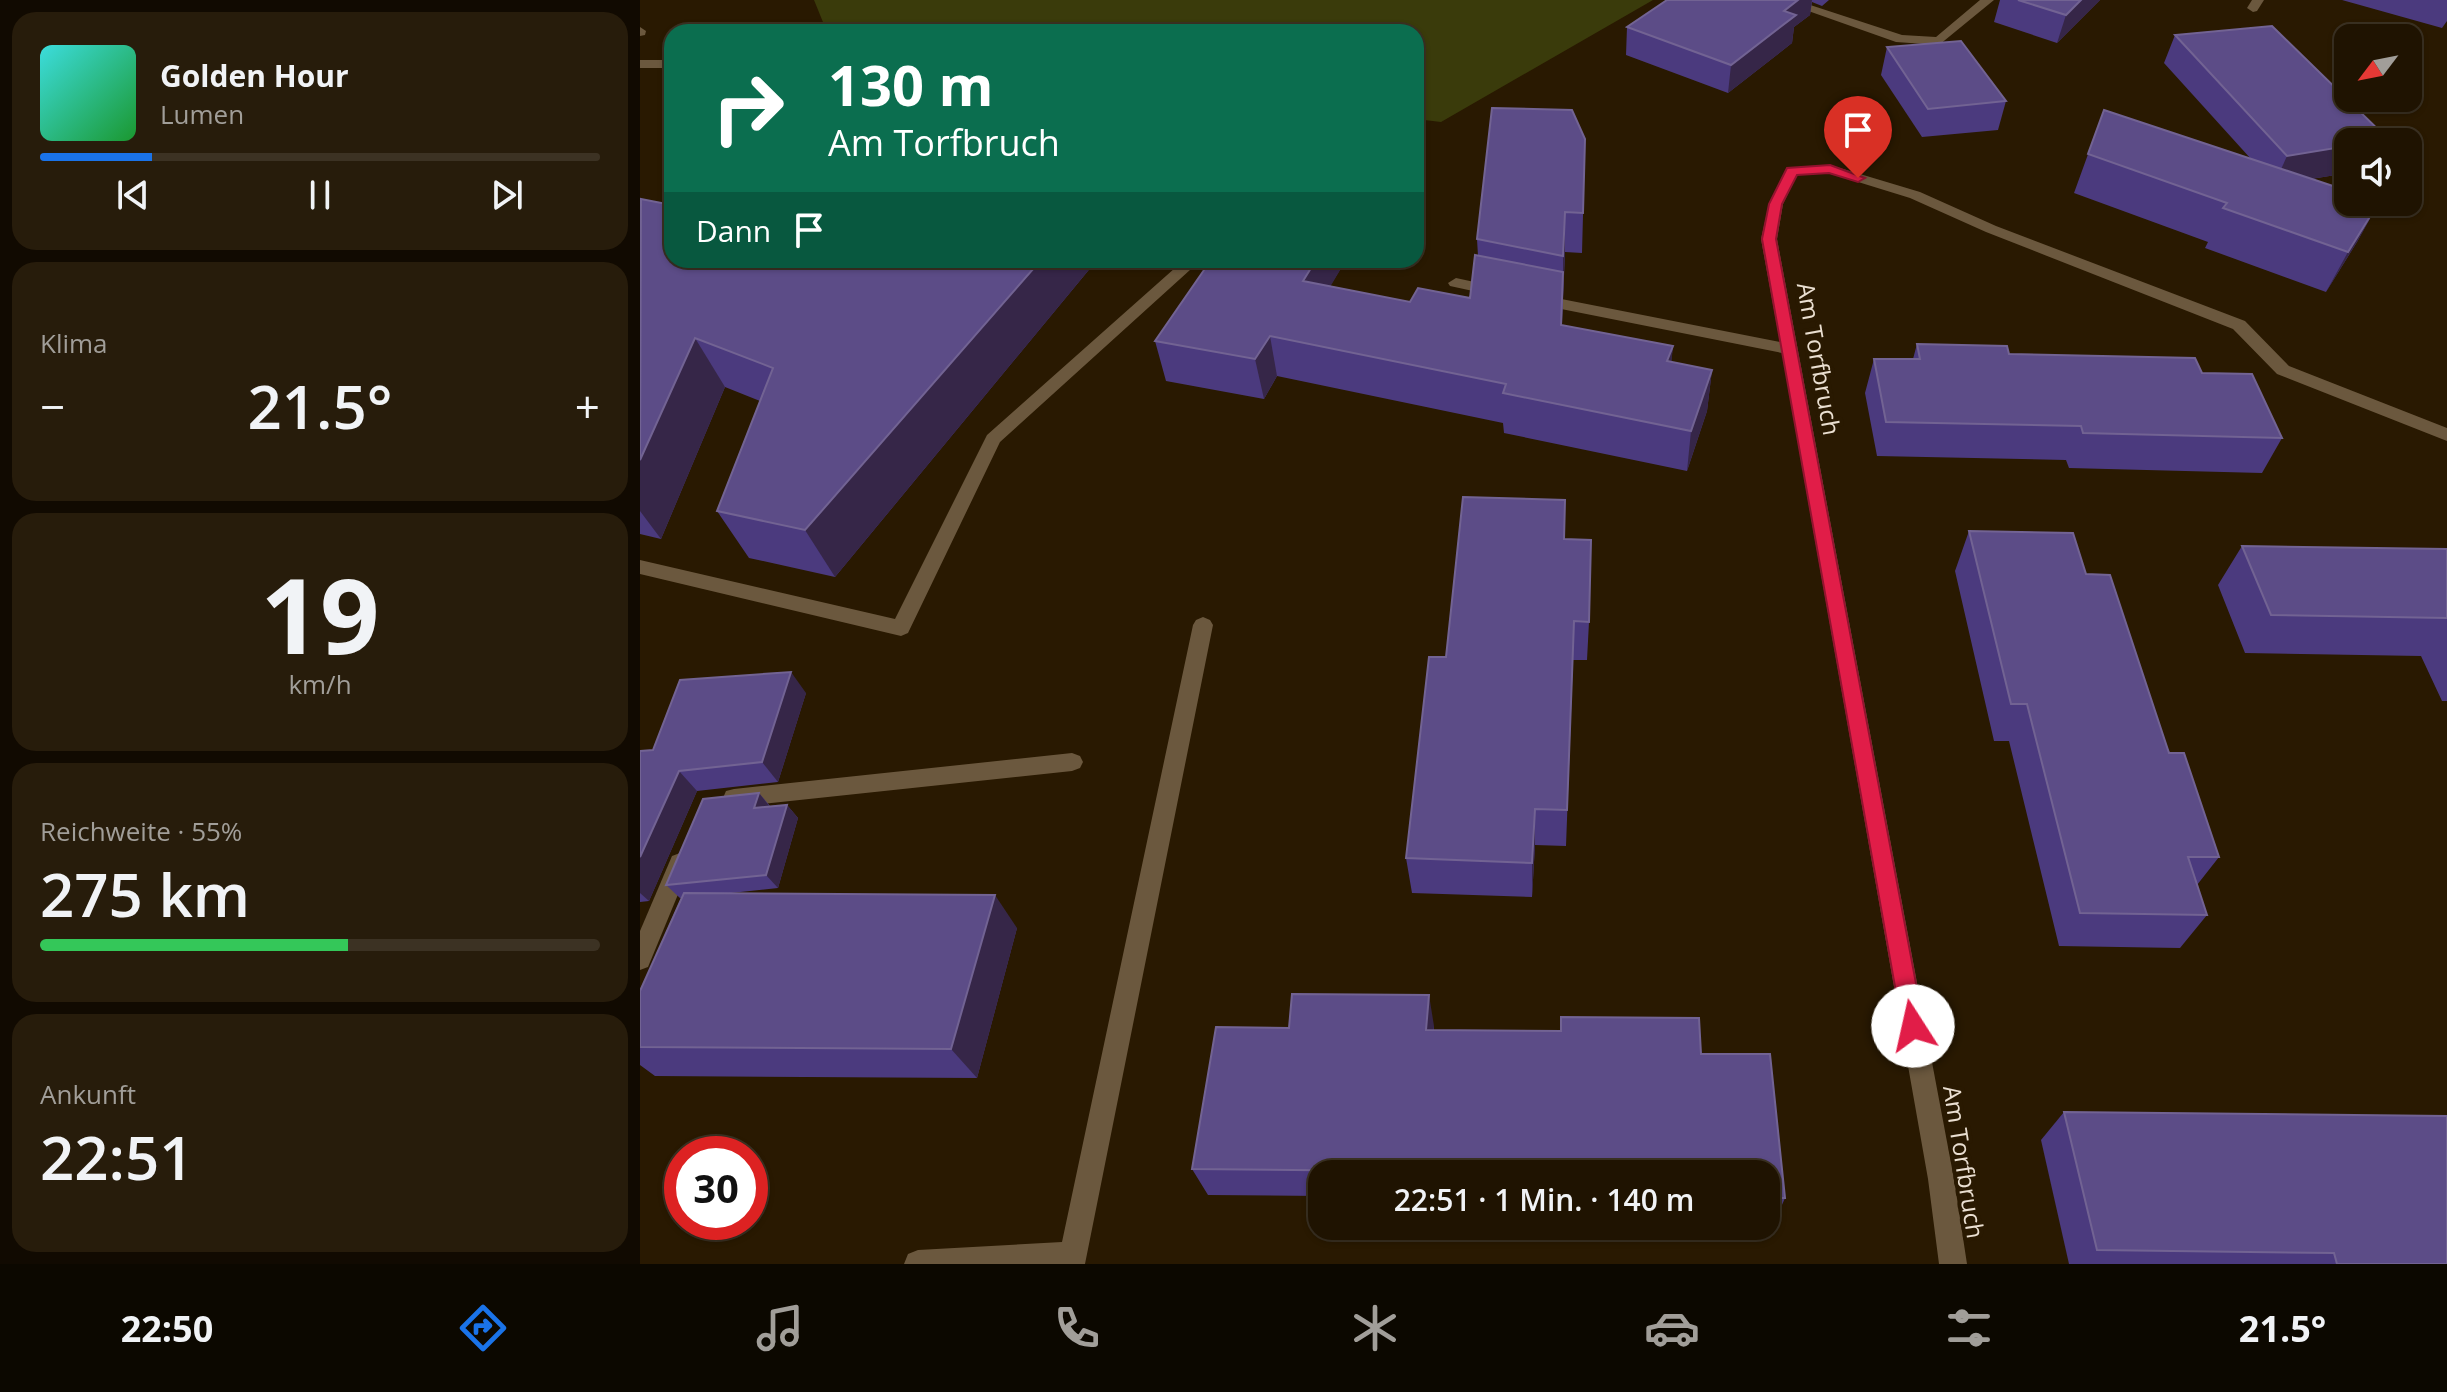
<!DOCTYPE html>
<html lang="de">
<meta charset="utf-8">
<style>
:root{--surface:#1f1301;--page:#271c0b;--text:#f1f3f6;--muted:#a19e99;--line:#3c3223;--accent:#1a73e8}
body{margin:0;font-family:"Open Sans",sans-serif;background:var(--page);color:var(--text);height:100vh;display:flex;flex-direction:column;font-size:30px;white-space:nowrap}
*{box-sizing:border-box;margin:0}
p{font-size:26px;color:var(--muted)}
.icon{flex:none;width:44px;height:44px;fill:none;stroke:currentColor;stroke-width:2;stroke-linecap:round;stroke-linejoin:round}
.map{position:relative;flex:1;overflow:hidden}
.panel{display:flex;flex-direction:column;gap:12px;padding:12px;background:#110a01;width:640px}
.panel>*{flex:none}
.banner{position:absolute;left:24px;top:24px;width:760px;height:244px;border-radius:24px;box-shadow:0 2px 6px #0004,0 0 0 2px var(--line);background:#0b6e4f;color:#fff;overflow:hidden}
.needle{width:52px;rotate:238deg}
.fabs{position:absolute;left:1694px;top:24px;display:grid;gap:16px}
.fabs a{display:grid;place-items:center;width:88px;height:88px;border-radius:16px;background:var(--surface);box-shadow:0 2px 6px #0004,0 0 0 2px var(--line);font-size:40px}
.speed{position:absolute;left:24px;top:1136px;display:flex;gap:16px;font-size:40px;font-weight:700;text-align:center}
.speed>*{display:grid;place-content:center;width:104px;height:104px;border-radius:50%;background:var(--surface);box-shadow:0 2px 6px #0004,0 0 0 2px var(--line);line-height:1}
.speed .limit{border:12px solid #d22;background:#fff;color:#111}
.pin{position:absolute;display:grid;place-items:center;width:68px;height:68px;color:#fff;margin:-82px -34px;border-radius:50% 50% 50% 0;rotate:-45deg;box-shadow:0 0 8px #0007}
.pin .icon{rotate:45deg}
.me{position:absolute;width:88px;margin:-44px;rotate:350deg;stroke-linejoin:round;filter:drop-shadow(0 0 6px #0008)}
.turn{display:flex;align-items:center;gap:28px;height:168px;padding:0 32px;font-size:36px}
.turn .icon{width:104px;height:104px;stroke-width:2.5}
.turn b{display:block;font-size:56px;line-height:68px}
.then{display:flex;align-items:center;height:76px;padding:0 32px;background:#0003;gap:16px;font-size:30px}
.big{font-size:60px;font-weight:600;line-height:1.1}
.panel .card{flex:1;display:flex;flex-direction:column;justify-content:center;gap:12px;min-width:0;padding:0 28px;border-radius:24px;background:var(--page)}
.panel .dial{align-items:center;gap:0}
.dial b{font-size:104px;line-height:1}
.song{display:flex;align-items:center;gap:24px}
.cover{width:96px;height:96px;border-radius:12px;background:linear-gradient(135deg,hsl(180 70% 55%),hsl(130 70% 35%))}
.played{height:8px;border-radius:4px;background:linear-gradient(90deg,var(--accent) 20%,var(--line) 20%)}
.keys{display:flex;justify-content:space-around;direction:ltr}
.heat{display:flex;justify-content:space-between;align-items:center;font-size:44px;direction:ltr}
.charge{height:12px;border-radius:6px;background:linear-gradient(90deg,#34c759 55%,var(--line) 0)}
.trip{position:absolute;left:668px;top:1160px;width:472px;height:80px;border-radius:24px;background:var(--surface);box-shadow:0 2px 6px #0004,0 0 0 2px var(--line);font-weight:600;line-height:80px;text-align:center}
.menu{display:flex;height:128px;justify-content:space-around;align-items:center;background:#0c0800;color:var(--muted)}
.menu .icon{width:56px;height:56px}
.menu .active{color:var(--accent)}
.menu b{font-size:36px;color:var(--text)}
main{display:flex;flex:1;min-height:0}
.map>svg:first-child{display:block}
.green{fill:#3a3b0b}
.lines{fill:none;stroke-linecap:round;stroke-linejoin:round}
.minor{fill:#6b583e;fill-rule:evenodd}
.wall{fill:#4b3a7e}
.shaded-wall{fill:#362648}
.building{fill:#5c4c87;stroke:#726393;stroke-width:2}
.route{fill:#e11d48;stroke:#92132f;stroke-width:2}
.labels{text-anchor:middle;stroke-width:8;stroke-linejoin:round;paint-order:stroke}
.street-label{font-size:24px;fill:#eadfd1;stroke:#291901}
</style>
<main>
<section class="panel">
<div class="card">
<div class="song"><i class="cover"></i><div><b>Golden Hour</b><p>Lumen</p></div></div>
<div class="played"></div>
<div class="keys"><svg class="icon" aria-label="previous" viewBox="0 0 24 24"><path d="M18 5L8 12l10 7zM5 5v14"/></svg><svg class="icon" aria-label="pause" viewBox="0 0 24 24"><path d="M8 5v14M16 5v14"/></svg><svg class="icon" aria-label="next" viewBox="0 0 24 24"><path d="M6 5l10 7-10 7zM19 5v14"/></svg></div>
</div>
<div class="card"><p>Klima</p>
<div class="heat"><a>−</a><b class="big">21.5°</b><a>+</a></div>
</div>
<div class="card dial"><b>19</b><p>km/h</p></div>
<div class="card"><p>Reichweite · 55%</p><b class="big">275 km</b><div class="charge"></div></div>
<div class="card"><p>Ankunft</p><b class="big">22:51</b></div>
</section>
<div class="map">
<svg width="1807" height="1264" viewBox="0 0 1807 1264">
<rect width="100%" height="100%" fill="#291901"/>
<polygon class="green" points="174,0 1013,0 801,122 776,119 776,32 187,32"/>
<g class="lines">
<g class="minor">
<polygon points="1137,0 1155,0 1262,35 1296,37 1340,0 1354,0 1299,45 1256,42"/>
<polygon points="1612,0 1624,0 1617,11 1613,12 1607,8"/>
<polygon points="0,27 6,31 5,35 0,36"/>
<rect x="0" y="60" width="32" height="8"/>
<polygon points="1190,165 1280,192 1356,226 1605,321 1649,366 1807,428 1807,441 1637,374 1593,329 1346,232 1270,198 1189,173 1157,175 1143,204 1137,239 1314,1179 1327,1264 1299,1264 1288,1179 1142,353 896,304 888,299 896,294 1140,342 1121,239 1129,204 1147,168"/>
<polygon points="544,260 561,260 360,442 268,633 261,636 0,574 0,560 255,619 347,435"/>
<polygon points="816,278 862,288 864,291 856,296 810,286 808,283"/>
<polygon points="563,617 570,620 573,625 445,1264 264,1264 268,1254 278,1250 422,1242 553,625 556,620"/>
<polygon points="432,753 440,756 443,762 440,768 432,771 94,807 86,805 83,798 86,791 94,789"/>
<polygon points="40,853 48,856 51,863 8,967 0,970 0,931 32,856"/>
</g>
</g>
<g class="wall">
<polygon points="1027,0 1189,0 1182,6 1172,2 1170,15 1154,27 1152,43 1088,93 986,55 987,27"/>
<polygon points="1360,0 1460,0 1417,43 1354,22"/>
<polygon points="1702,0 1807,0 1807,21 1802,28"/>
<polygon points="1535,35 1708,142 1708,173 1671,179 1739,202 1717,242 1686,292 1565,248 1568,242 1434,193 1464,110 1611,159 1524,63"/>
<polygon points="1247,47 1366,101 1358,130 1282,137 1241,75"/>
<polygon points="945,139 942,253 925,252 922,325 1033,346 1031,362 1072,370 1067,411 1047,471 864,433 863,423 637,376 624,399 526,381 515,341 571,260 706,260 690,286 770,302 830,298 838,256 837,239"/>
<polygon points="0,200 32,260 457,260 195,577 109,558 77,511 120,401 85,387 21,539 0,534"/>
<polygon points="1277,344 1562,373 1642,438 1622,473 1429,468 1426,460 1237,456 1225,393 1234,359 1273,359"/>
<polygon points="1329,531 1446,574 1579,857 1557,885 1567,915 1540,948 1419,946 1369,741 1354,741 1315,571"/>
<polygon points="924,539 949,622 947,660 933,660 926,846 895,845 892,897 772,893 766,858 806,657"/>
<polygon points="1602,546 1807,549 1807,701 1802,701 1781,656 1605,653 1578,585"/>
<polygon points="166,693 138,782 57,791 9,901 0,902 0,751 13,750"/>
<polygon points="119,793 130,806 147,805 158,818 138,888 91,893 377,928 337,1078 15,1076 0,1065 0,991 41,898 40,898 26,885"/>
<polygon points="794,1026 794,1030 1061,1054 1145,1198 1134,1223 1126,1223 1126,1174 682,1174 682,1196 568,1195 552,1169 649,1028"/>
<polygon points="1424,1112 1807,1264 1429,1264 1401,1140"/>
</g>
<g class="shaded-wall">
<polygon points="1158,0 1172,0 1170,15 1154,27 1152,43 1088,93 1091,65 1144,11"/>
<polygon points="1441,0 1460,0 1417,43 1426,15"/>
<polygon points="779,92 782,131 776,142 776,97"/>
<polygon points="1708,146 1708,173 1634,185 1647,156"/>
<polygon points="1739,202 1717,242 1686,292 1708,252"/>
<polygon points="925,212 925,252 923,296 923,256"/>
<polygon points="401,260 457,260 195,577 165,530"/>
<polygon points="676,260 706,260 670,321 663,281"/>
<polygon points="630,336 637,376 624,399 615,359"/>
<polygon points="55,338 85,387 21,539 0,511 0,460"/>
<polygon points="1033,346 1029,387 1027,361"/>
<polygon points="1072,370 1067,411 1047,471 1051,431"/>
<polygon points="151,672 166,693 138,782 122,762"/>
<polygon points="39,771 57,791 9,901 0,893 0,857"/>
<polygon points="119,793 130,807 114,808"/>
<polygon points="147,805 158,818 138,888 126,875"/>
<polygon points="895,809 895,845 892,897 892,863"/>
<polygon points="355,895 377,928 337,1078 311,1049"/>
<polygon points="789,995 794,1026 791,1060 786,1030"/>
</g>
<g class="building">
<polygon points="1027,0 1158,0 1144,11 1156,15 1091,65 987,27"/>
<polygon points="1378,0 1441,0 1426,15"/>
<polygon points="1632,26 1749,140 1736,142 1708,142 1708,146 1647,156 1535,35"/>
<polygon points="1321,41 1366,101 1288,109 1247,47"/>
<polygon points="852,108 932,110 945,139 943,213 925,212 923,256 837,239"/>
<polygon points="1464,110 1708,191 1708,202 1739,202 1708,252 1583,208 1587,203 1448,154"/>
<polygon points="1,199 32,205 32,260 401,260 165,530 77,511 133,368 55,338 0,460"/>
<polygon points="835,255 923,272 921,325 1033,346 1027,361 1072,370 1051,431 863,393 866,384 630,336 615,359 515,341 571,260 676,260 663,281 770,302 778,288 830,298"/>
<polygon points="1277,344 1367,346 1369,354 1555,358 1562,373 1612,374 1642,438 1443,433 1441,426 1246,422 1234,359 1280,359"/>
<polygon points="823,497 925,500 924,539 951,540 949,622 934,621 927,810 895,809 892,863 766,858 789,657 806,657"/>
<polygon points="1329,531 1433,533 1446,574 1470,575 1529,753 1544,753 1579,857 1548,857 1567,915 1440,913 1387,704 1371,704"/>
<polygon points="1602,546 1807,549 1807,618 1631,615"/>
<polygon points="151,672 122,762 39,771 0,857 0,751 13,750 40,680"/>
<polygon points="119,793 114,808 147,805 126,875 26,885 63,799"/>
<polygon points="44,893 355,895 311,1049 0,1047 0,991"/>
<polygon points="652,994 789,995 786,1030 921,1031 921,1017 1059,1018 1061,1054 1130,1054 1145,1198 1126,1198 1126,1174 844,1174 844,1172 552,1169 576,1027 649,1028"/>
<polygon points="1424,1112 1807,1116 1807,1264 1697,1264 1694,1253 1457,1250"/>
</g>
<polygon class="route" points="1190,165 1225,178 1218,182 1189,173 1157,175 1142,204 1136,239 1284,1026 1281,1034 1273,1037 1265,1034 1262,1026 1122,239 1129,204 1147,168"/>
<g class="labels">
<g class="street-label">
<text transform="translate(1178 359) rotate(80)" y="8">Am Torfbruch</text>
<text transform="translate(1323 1162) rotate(81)" y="8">Am Torfbruch</text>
</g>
</g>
</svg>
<div class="fabs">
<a><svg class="needle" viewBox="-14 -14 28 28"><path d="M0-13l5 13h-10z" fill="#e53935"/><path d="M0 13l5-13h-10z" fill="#a19e99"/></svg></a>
<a><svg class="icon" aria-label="sound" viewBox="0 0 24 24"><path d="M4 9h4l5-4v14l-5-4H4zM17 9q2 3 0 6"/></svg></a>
</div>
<div class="speed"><div class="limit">30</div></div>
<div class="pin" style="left:1218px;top:178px;background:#d93025"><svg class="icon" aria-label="arrive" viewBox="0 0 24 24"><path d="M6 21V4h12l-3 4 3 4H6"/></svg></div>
<svg class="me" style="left:1273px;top:1026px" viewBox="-20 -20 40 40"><circle r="19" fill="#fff"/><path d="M0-13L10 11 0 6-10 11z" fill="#e11d48"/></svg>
<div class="trip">22:51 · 1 Min. · 140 m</div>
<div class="banner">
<div class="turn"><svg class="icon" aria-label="right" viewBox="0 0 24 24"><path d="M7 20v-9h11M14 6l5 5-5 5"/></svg><div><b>130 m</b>Am Torfbruch</div></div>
<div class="then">Dann<svg class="icon" aria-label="arrive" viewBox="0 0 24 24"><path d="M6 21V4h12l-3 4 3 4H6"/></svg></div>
</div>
</div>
</main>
<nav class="menu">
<b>22:50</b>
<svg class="icon active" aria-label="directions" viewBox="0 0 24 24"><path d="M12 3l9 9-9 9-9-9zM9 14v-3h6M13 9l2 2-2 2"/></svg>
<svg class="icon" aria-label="music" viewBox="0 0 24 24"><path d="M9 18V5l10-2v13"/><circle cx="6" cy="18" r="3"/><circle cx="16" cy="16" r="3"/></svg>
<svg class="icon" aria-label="phone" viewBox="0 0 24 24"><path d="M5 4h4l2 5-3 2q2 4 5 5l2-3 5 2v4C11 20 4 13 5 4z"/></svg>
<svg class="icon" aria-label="climate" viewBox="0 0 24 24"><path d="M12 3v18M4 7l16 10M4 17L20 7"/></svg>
<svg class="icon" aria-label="car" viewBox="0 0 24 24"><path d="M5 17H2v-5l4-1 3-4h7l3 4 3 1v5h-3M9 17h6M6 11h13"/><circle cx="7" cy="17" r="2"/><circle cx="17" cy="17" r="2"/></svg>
<svg class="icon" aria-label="filters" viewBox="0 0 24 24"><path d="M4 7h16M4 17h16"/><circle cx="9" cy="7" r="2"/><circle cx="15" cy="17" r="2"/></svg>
<b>21.5°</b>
</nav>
